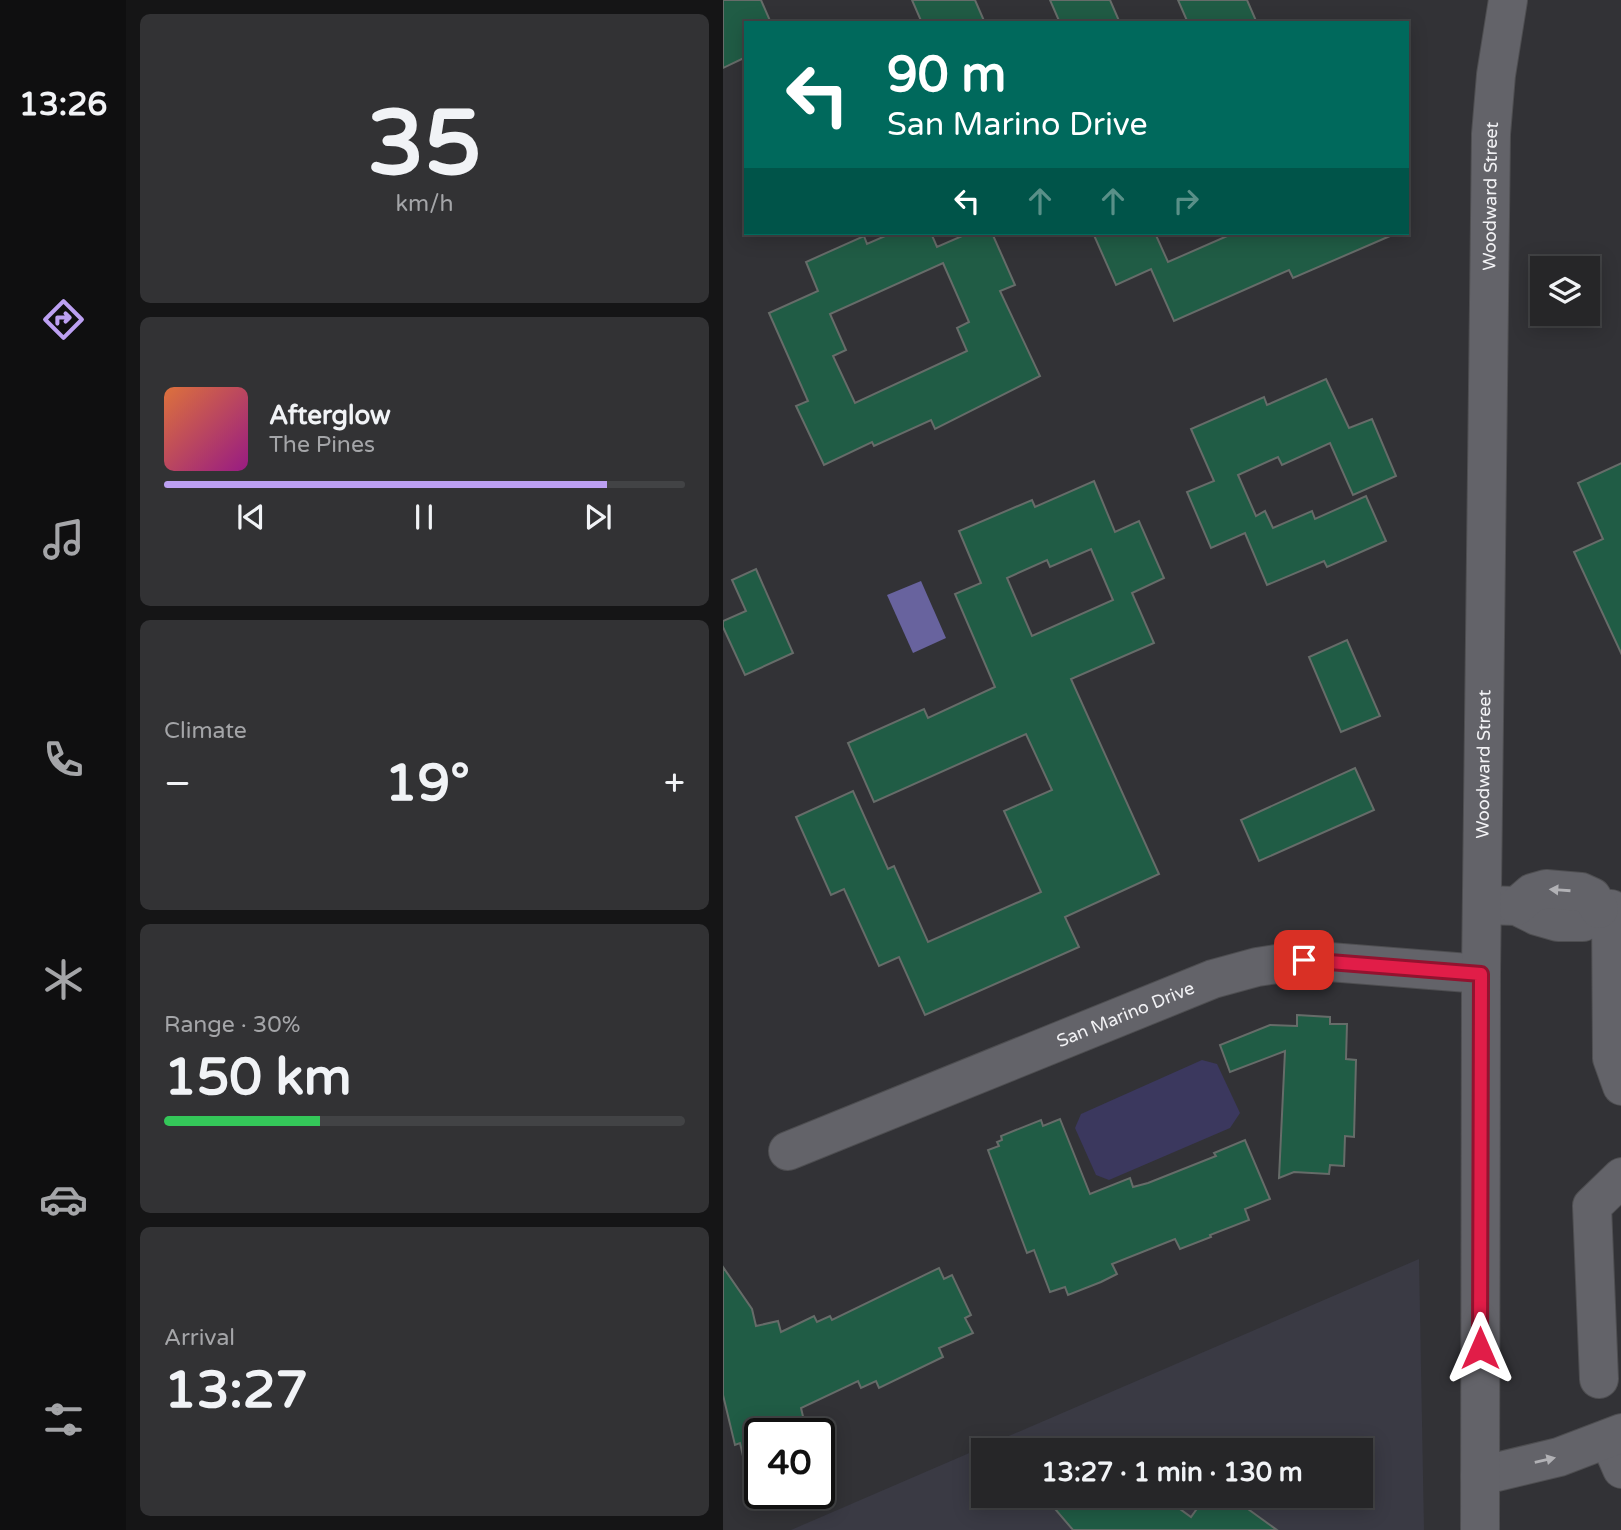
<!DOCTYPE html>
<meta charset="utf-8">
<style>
:root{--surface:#262628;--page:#323234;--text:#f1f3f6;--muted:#a4a5a8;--line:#424345;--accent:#bca0f2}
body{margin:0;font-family:"Varela Round",sans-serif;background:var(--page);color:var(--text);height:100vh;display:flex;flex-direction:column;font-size:26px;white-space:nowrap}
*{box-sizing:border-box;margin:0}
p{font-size:23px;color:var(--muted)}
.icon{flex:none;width:38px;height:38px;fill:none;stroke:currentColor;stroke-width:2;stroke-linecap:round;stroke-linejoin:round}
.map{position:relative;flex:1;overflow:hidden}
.sheet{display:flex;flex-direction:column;gap:14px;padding:14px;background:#151516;width:597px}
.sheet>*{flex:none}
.top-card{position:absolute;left:21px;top:21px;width:665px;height:214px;border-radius:0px;box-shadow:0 4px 18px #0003,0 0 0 2px var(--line);background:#00695c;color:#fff;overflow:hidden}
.buttons{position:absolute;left:807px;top:256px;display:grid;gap:14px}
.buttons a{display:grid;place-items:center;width:70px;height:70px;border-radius:0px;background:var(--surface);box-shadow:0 4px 18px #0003,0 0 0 2px var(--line);font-size:35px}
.speed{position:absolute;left:21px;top:1418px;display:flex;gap:14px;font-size:35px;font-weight:700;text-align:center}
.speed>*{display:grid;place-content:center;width:91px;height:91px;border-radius:50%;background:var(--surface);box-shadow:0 4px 18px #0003,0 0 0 2px var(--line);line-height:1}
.speed .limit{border:4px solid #111;border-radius:10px;background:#fff;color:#111}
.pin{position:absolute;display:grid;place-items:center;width:60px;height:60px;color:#fff;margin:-30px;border-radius:14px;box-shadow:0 4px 10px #0006}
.me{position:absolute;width:77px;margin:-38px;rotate:0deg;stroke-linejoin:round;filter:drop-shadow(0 0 5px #0008)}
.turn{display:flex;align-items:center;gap:24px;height:147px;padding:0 28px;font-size:32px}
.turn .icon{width:91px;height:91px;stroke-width:2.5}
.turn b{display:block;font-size:49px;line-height:60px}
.lanes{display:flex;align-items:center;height:66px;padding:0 28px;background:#0003;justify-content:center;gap:35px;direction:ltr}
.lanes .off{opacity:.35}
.big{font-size:52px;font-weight:700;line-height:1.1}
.sheet .tile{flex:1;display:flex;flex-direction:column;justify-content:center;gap:10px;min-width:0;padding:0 24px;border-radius:10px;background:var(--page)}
.sheet .dial{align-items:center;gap:0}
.dial b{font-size:91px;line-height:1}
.song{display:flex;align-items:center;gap:21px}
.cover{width:84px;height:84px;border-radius:10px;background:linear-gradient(135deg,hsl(20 70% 55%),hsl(310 70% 35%))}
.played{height:7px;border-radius:4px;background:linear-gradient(90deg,var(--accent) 85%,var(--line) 85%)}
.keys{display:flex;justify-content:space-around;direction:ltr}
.heat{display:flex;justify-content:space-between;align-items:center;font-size:38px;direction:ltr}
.charge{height:10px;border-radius:5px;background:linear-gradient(90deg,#34c759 30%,var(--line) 0)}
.trip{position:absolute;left:248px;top:1438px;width:402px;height:70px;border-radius:0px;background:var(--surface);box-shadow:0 4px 18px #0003,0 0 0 2px var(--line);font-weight:700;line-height:70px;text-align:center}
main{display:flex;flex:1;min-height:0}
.tabs{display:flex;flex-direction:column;width:126px;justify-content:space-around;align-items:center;background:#0f0f10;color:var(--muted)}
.tabs .icon{width:49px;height:49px}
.tabs .current{color:var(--accent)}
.tabs b{font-size:32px;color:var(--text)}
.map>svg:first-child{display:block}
.built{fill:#3a3a44;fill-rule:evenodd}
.green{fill:#3b385e}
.water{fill:#68639e}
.building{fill:#205c45;stroke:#666c69;stroke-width:2;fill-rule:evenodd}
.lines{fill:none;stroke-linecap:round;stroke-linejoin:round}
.minor-casing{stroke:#4e4e51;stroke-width:40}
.minor{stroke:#636369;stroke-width:38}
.oneway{fill:#b1b1b5}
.route-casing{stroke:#92132f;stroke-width:18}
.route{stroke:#e11d48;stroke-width:12}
.labels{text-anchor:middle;stroke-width:7;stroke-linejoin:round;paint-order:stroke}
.street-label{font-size:18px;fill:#f1f1f4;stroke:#28282c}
</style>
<main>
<nav class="tabs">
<b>13:26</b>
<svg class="icon current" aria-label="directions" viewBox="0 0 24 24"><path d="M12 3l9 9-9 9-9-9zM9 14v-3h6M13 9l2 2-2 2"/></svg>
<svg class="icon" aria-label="music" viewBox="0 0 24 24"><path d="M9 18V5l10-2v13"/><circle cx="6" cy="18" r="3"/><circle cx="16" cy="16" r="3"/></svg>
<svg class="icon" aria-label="phone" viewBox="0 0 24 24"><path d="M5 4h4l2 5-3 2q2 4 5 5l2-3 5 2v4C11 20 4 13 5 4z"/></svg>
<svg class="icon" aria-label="climate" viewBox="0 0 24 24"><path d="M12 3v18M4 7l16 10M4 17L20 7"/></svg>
<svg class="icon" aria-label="car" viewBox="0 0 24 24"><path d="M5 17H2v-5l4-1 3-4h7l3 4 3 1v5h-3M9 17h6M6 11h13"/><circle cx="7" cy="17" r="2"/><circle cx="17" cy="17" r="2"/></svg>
<svg class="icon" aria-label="filters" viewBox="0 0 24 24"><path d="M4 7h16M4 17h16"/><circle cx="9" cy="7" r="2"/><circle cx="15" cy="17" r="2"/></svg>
</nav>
<section class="sheet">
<div class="tile dial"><b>35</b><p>km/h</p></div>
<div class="tile">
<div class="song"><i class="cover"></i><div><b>Afterglow</b><p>The Pines</p></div></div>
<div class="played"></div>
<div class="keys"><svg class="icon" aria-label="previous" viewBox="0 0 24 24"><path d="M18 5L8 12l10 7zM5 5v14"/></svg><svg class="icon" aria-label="pause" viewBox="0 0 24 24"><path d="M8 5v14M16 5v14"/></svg><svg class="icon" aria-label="next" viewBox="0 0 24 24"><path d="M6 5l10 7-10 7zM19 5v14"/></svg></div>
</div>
<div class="tile"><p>Climate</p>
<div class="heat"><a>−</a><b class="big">19°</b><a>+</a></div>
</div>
<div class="tile"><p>Range · 30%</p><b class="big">150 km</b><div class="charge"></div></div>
<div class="tile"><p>Arrival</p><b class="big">13:27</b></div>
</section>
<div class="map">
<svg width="899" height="1530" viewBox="0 0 899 1530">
<rect width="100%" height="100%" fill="#323236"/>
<path class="built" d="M696,1259L701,1530H68ZM261,1451H639V1496H261Z"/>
<polygon class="green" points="479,1060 494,1064 517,1113 507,1128 386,1180 373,1175 352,1128 358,1114"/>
<polygon class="water" points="198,581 223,638 190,653 164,595"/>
<g class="building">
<polygon points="0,0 38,0 48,23 23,23 23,57 0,68"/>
<polygon points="189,0 252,0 262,23 199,23"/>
<polygon points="327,0 387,0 397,23 337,23"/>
<polygon points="455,0 524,0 534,23 465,23"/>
<path d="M169,233H208L214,247L246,233H269L292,285L277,291L317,376L212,429L208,420L151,446L149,442L101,465L73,406L85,401L46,313L95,291L83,262L141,236L144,244ZM220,263L246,322L234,328L244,351L132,403L110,356L123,350L107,314Z"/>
<polygon points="370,233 432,233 445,262 511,233 674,233 570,278 566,270 451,321 428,269 393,285"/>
<polygon points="603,379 626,428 649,419 673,476 630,495 607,443 559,465 555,457 515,475 533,516 542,511 550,528 589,511 592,519 643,496 663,541 604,567 601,561 544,585 522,533 488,548 464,492 491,481 468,429 541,397 544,405"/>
<polygon points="899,463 899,655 851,552 880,539 855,483"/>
<path d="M371,481L392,532L416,521L441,578L409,593L431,643L348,679L436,874L342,917L356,947L202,1015L176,957L156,966L121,889L108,895L73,817L130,791L165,869L171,866L205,942L318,892L281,811L329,790L303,734L151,802L125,743L201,709L205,718L272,687L232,594L258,583L236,531L309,500L312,507ZM368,549L390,600L309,636L284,578L324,560L327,567Z"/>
<polygon points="33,569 70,653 22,675 0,627 0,621 23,611 9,580"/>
<polygon points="624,640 657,716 618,732 586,657"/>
<polygon points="632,768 651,810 536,861 518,820"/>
<polygon points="574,1015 607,1017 607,1024 624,1024 623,1059 633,1060 631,1137 622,1136 621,1166 607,1165 606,1174 571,1172 556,1178 562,1051 507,1072 497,1045 547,1025 574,1026"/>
<polygon points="337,1119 367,1194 407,1178 410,1187 425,1183 493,1156 491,1153 522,1140 547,1199 522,1209 526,1220 487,1235 488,1237 457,1249 452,1239 389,1264 394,1274 378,1282 345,1295 342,1287 327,1292 311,1250 304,1253 265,1150 276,1146 274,1142 279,1140 278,1136 318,1120 320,1126"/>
<polygon points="0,1267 29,1309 33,1326 55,1321 58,1332 91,1316 94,1322 107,1316 109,1320 216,1268 221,1279 229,1275 248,1315 242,1318 250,1333 216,1348 220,1357 156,1388 153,1381 138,1388 135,1381 78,1408 84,1433 37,1433 37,1490 28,1491 17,1443 12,1445 0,1395"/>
<polygon points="321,1496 439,1496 468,1517 483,1496 507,1496 554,1530 350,1530"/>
</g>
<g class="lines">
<defs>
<g id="minor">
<polyline points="759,905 794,906 814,916 835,922 860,922 876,909 888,909 889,1058 899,1086"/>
<polyline points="794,906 809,893 823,889 858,892 869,897 876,909"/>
<path id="s1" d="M65,1151L490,979L534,967L581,960L758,974"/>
<polyline points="876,1379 869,1206 899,1177"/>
<polyline points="886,1439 899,1469"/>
<polyline points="757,1476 836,1457 899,1433"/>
<path id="s2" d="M757,1530L758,974L768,134L773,75L785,0"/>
</g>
</defs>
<use href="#minor" class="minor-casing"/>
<use href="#minor" class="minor"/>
</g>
<defs><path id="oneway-solid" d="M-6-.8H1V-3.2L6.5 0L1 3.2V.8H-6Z" transform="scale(1.75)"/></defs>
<g class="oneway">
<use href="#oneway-solid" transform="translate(837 890) rotate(-176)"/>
<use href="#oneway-solid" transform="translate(822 1460) rotate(-13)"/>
</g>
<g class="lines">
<defs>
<polyline id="route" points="581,960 758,974 757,1348"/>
</defs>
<use href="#route" class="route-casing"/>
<use href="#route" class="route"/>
</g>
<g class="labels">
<g class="street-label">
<text dy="6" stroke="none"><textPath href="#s2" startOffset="1334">Woodward Street</textPath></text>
<text dy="6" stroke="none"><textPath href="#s2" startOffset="766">Woodward Street</textPath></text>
<text dy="6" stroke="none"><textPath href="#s1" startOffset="364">San Marino Drive</textPath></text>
</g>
</g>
</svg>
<div class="buttons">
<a><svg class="icon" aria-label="layers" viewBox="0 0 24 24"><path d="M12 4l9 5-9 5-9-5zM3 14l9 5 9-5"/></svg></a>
</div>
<div class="speed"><div class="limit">40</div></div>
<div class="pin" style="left:581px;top:960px;background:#d93025"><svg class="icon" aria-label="arrive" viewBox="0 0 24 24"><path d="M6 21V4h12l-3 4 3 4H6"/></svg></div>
<svg class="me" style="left:757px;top:1348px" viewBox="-20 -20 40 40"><path d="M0-17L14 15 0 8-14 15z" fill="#e11d48" stroke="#fff" stroke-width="4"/></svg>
<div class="trip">13:27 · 1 min · 130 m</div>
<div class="top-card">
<div class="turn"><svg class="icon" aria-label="left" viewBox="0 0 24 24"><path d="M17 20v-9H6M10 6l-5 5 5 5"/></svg><div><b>90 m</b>San Marino Drive</div></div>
<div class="lanes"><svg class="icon" aria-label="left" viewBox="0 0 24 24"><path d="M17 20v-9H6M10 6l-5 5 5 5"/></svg><svg class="icon off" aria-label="ahead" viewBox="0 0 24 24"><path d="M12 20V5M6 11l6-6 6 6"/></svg><svg class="icon off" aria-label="ahead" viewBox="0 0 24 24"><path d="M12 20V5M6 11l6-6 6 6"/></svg><svg class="icon off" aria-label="right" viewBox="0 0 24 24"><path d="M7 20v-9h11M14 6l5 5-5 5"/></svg></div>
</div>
</div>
</main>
